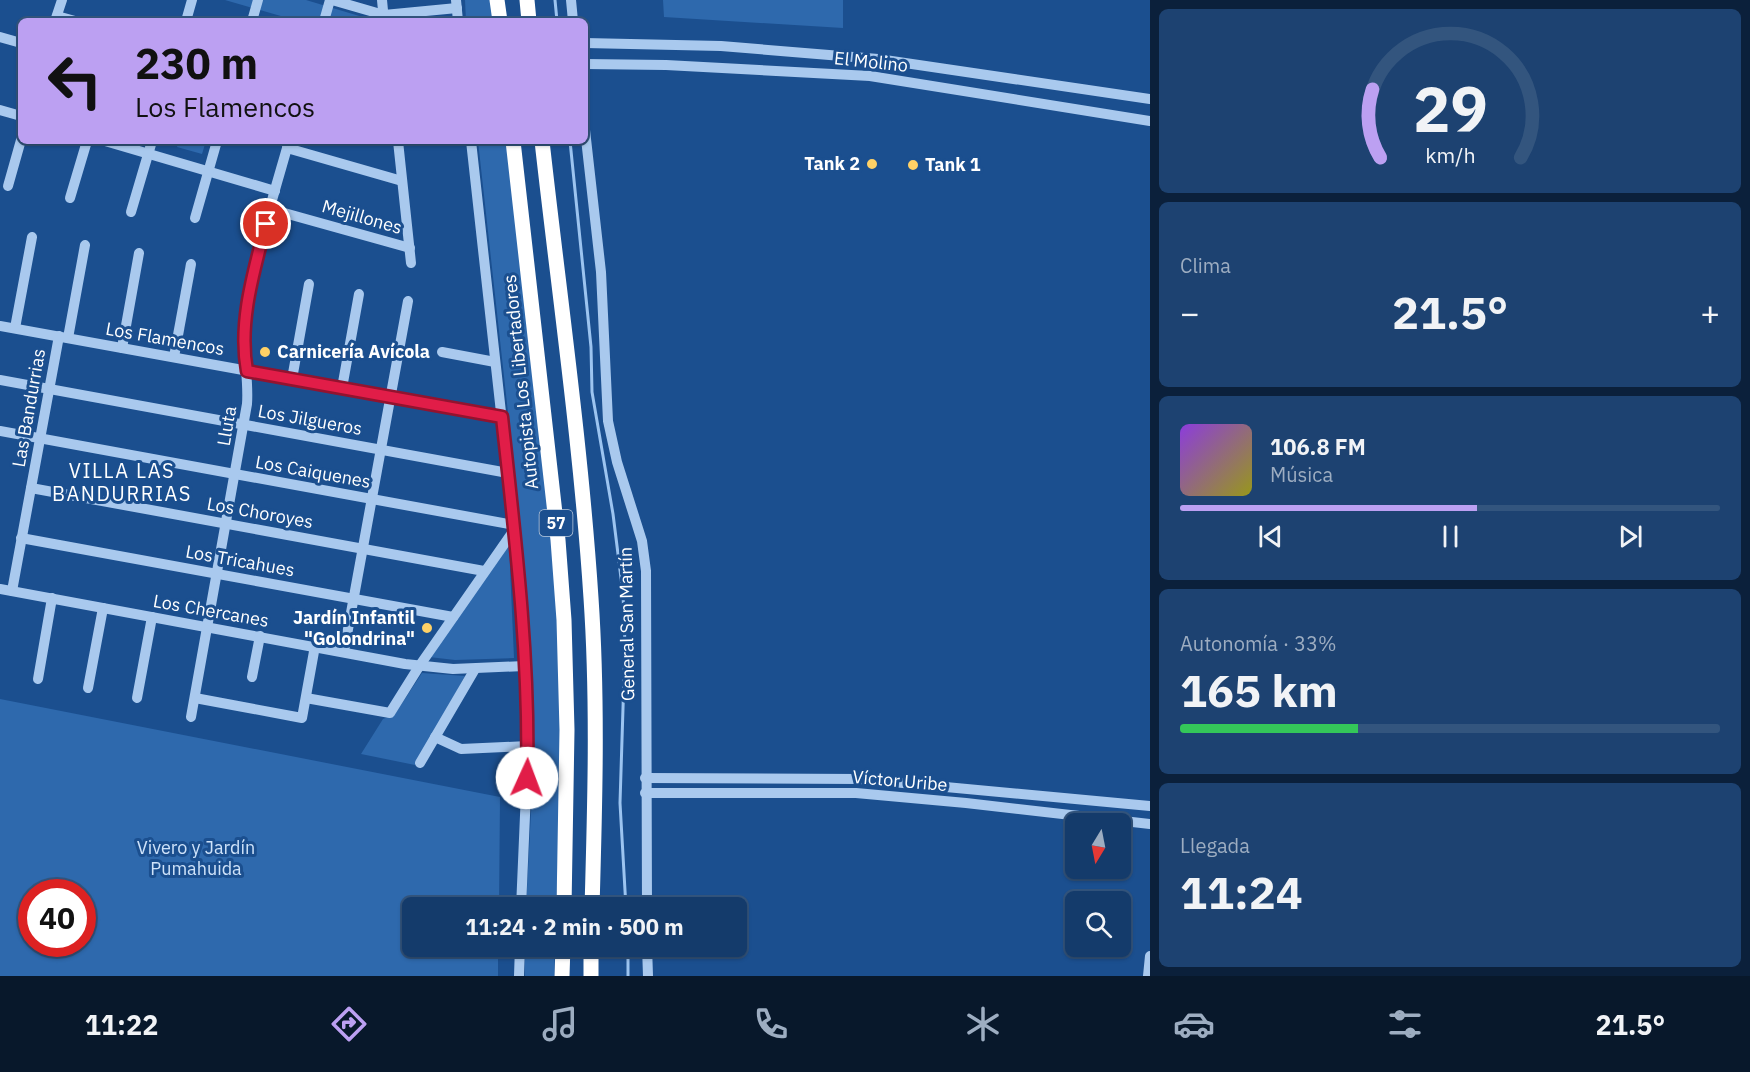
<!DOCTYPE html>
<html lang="es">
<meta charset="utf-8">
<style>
:root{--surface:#143b6b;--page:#1d4271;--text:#f1f3f6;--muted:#9dadc1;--line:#33557e;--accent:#bca0f2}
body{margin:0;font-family:"IBM Plex Sans",sans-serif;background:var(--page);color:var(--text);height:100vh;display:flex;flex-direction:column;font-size:22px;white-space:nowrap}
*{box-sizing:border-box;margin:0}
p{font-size:20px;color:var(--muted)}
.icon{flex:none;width:33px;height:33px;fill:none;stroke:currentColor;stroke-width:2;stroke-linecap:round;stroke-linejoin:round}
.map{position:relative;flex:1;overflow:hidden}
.details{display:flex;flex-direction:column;gap:9px;padding:9px;background:#0b203b;width:600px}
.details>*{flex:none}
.guide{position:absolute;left:18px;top:18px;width:570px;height:126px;border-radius:9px;box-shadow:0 2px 4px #0004,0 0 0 2px var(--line);background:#bca0f2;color:#111;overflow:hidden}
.needle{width:39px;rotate:190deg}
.fabs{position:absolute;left:1065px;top:813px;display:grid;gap:12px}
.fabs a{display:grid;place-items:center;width:66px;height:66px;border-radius:9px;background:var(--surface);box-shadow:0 2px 4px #0004,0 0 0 2px var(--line);font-size:30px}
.speed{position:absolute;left:18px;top:879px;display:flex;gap:12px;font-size:30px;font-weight:700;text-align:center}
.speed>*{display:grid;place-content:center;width:78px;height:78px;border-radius:50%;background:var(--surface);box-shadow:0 2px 4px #0004,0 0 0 2px var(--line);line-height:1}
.speed .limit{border:9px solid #d22;background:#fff;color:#111}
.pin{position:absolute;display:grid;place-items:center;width:51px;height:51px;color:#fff;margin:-26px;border:3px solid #fff;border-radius:50%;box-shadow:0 2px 6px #0007}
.me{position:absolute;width:66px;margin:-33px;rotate:2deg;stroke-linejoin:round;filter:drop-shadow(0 0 4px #0008)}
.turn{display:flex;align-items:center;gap:21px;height:126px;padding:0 18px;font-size:27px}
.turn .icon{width:78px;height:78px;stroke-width:2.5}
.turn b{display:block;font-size:42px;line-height:51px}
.big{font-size:45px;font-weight:700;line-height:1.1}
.details .card{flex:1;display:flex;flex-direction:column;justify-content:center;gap:9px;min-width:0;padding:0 21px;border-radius:9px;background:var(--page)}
.details .dial{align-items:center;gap:0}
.dial svg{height:156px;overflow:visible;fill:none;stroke:var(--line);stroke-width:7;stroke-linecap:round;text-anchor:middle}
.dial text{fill:var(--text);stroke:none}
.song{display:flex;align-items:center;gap:18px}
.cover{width:72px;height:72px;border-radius:9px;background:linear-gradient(135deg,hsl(270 70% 55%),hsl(60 70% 35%))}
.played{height:6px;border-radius:3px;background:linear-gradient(90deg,var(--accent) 55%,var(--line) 55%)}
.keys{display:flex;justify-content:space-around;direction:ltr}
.heat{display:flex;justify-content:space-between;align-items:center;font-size:33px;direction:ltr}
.charge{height:9px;border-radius:4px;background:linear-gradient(90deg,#34c759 33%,var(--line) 0)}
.trip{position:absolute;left:402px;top:897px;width:345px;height:60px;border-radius:9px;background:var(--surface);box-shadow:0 2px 4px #0004,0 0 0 2px var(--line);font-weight:700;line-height:60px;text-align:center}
.tab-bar{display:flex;height:96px;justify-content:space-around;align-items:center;background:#08182b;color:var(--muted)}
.tab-bar .icon{width:42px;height:42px}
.tab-bar .current{color:var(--accent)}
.tab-bar b{font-size:27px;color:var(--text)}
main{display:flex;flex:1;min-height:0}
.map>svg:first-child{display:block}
.green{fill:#2e69ad;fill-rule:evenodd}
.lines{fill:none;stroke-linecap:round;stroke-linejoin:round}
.stream{stroke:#9cc4f0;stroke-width:3}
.minor{stroke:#a9c9ee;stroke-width:10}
.highway{stroke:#fff;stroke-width:15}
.route-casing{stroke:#92132f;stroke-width:15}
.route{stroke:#e11d48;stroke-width:10}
.poi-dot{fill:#ffd166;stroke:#1b4f8f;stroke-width:2}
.labels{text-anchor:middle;stroke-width:6;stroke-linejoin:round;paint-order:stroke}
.shield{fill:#1b4f8f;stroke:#bbcadd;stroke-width:1.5}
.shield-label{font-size:16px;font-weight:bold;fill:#fff}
.street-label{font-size:18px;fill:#fff;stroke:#1b4f8f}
.poi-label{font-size:18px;font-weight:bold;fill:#fff;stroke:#1b4f8f;text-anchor:end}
.park-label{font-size:18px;fill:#cfe3fa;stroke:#1b4f8f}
.neighbourhood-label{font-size:20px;letter-spacing:1.5px;fill:#fff;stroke:#1b4f8f}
</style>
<main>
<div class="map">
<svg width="1150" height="976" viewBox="0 0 1150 976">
<rect width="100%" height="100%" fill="#1b4f8f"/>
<g class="green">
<polygon points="225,0 306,0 376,21 298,21"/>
<polygon points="465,0 491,0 493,21 466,21"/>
<polygon points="663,0 843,0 843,28 664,17"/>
<polygon points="179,141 206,141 202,154 177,147"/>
<path d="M478,141H506C526,314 551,488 560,662C564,744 559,826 556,907H526L534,756L533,689L520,521Z"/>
<polygon points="509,545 514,658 455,660 429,657"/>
<polygon points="422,673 465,676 415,765 361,754 383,719 395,714"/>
<path d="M0,699L500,797L499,907L412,908V946L498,947V976H0ZM32,892H82V944H32Z"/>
<polygon points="525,947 555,947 554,976 525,976"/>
</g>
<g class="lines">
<g class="stream">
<polyline points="555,0 557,21"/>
<polyline points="570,141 591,347 592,392 613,514 623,594 625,645 620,803 626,908"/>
<polyline points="628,946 628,976"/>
</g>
<g class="minor">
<polyline points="332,0 384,15 457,8"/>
<polyline points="382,0 384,21"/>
<polyline points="456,0 458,21"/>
<polyline points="571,0 573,21"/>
<polyline points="57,16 75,21"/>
<polyline points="55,21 62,0"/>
<polyline points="186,21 192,0"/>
<polyline points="252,21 258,0"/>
<polyline points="324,21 330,0"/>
<polyline points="0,37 21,43"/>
<polyline points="585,43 721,46 878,59 1150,99"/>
<polyline points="585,64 666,65 870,76 1150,121"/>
<polyline points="0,110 21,116"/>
<polyline points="585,130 601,272 608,421 617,462 642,541 646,571 647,908"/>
<polyline points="105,141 275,191"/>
<polyline points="398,141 411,263"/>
<polyline points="471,141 514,530 524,666 528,746 521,908"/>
<polyline points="287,148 402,181"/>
<polyline points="8,186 21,140"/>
<polyline points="70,198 87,141"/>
<polyline points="270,209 410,248"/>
<polyline points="131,212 152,141"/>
<polyline points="195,218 217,141"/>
<polyline points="0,326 502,417"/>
<polyline points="15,328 32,237"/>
<polyline points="68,338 85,245"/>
<polyline points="122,348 139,253"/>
<polyline points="442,352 495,362"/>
<polyline points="174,357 191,264"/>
<polyline points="292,379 309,284"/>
<polyline points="0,380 508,473"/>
<polyline points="342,388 359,294"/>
<polyline points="0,431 514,525"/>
<polyline points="31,488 484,571"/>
<polyline points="21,538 453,617"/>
<polyline points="0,589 405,664 453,669 524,666"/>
<polyline points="12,591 59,336"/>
<polyline points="344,651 408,301"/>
<polyline points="252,677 260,636"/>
<polyline points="38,679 52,598"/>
<polyline points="88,688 103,608"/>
<polyline points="137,698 152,617"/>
<polyline points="195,698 302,718 315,646"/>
<polyline points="306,698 390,713 420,665 514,530"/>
<path d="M191,717L247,404C249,378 242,352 245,325C252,263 272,201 289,141"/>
<polyline points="435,737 461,749 528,746"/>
<polyline points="420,763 475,669"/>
<polyline points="645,778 860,779 1150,806"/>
<polyline points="645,793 856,793 966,803 1150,824"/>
<polyline points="647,946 648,976"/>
<polyline points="519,976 520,946"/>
<polyline points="1148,976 1150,956"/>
</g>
<g class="highway">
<polyline points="497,0 500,21"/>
<polyline points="527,0 529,21"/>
<polyline points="513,141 558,540 564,620 567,730 564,908"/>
<path d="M542,141C559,293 581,445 591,598C598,701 595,804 592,908"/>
<polyline points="562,976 563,946"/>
<polyline points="591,976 591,946"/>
</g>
</g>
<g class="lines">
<defs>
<path id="route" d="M266,224C254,271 238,322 247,371L502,417C515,536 530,658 527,778"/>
</defs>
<use href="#route" class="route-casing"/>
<use href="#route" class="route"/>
</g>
<g class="poi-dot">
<circle cx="872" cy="164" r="6"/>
<circle cx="913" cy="165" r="6"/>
<circle cx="265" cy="352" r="6"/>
<circle cx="427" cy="628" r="6"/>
</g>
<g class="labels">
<rect class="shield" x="539.5" y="510" width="33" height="26" rx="4.5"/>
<g class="shield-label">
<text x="556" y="529">57</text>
</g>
<g class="street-label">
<text transform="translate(871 62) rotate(6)" y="6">El Molino</text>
<text transform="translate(362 217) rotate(16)" y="6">Mejillones</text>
<text transform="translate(165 339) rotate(10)" y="6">Los Flamencos</text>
<text transform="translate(521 382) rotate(-96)" y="6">Autopista Los Libertadores</text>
<text transform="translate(29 408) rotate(-80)" y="6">Las Bandurrias</text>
<text transform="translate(310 420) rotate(10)" y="6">Los Jilgueros</text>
<text transform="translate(227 426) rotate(-80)" y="6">Lluta</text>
<text transform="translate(313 472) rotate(10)" y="6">Los Caiquenes</text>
<text transform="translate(260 513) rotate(10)" y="6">Los Choroyes</text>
<text transform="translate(240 561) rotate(10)" y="6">Los Tricahues</text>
<text transform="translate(211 611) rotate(10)" y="6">Los Chercanes</text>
<text transform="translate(627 624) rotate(-91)" y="6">General San Martín</text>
<text transform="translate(900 781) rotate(5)" y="6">Víctor Uribe</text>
</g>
<g class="poi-label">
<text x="860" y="170">Tank 2</text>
<text x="925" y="171" text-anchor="start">Tank 1</text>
<text x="277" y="358" text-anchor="start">Carnicería Avícola</text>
<text x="415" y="624">Jardín Infantil<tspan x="415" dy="21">"Golondrina"</tspan></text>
</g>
<g class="park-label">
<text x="196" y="854">Vivero y Jardín<tspan x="196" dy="21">Pumahuida</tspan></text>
</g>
<g class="neighbourhood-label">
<text x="122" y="478">VILLA LAS<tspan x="122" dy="23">BANDURRIAS</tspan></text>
</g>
</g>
</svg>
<div class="fabs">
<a><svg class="needle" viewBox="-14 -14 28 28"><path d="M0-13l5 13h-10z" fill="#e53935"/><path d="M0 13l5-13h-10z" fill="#9dadc1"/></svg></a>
<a><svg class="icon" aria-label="search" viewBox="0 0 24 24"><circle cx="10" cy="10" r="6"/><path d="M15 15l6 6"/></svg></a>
</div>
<div class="speed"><div class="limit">40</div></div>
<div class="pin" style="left:266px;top:224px;background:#d93025"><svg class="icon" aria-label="arrive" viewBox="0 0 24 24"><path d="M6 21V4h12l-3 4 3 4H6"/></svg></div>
<svg class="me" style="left:527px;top:778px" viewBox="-20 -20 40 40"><circle r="19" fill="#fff"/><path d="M0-13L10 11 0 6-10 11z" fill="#e11d48"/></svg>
<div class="trip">11:24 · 2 min · 500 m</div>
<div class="guide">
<div class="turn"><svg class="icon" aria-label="left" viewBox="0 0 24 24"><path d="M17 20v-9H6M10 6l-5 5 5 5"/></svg><div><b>230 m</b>Los Flamencos</div></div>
</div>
</div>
<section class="details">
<div class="card dial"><svg viewBox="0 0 100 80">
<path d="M14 69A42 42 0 1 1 86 69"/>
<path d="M14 69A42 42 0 0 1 10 34" stroke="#bca0f2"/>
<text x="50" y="56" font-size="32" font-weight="700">29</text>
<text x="50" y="72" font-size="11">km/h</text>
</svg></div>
<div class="card"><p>Clima</p>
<div class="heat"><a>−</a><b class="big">21.5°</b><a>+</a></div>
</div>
<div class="card">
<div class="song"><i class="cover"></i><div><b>106.8 FM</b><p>Música</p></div></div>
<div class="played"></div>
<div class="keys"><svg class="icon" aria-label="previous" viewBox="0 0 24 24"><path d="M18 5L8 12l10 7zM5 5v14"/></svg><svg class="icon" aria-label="pause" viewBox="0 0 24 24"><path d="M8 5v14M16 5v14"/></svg><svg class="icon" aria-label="next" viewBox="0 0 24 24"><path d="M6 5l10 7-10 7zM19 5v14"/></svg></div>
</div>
<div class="card"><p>Autonomía · 33%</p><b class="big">165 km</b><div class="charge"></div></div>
<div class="card"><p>Llegada</p><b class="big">11:24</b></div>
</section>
</main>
<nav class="tab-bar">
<b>11:22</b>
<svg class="icon current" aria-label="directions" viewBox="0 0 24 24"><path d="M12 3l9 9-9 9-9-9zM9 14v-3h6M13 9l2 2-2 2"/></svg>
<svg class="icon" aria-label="music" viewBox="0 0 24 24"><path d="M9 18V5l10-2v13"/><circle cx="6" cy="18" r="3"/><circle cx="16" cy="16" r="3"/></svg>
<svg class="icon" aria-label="phone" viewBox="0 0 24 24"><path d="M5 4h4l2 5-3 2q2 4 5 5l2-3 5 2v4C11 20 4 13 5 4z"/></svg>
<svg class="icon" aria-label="climate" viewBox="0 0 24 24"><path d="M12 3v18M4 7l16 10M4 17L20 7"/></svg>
<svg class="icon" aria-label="car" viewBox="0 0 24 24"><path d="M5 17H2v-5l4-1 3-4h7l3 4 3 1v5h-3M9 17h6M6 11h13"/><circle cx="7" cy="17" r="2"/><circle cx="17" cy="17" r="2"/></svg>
<svg class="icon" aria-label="filters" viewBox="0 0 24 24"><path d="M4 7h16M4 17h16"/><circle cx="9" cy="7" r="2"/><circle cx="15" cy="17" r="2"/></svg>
<b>21.5°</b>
</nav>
